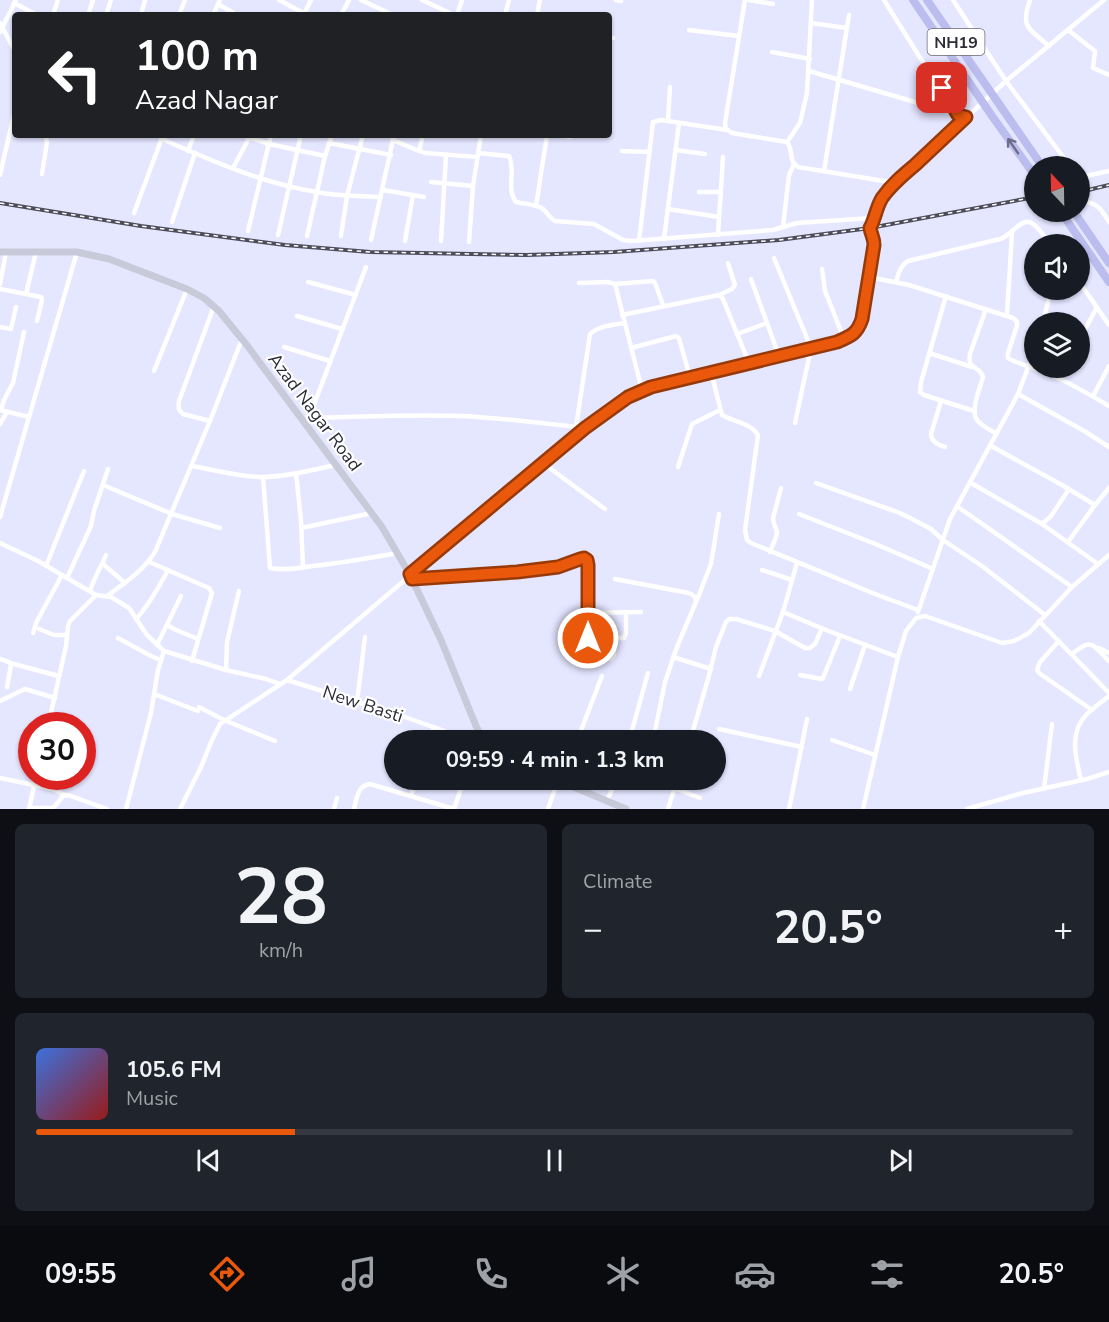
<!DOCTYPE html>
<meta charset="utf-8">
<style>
:root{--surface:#171b24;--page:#20242c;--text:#f1f3f6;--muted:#9ea1a6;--line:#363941;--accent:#ea580c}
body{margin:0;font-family:"Nunito Sans",sans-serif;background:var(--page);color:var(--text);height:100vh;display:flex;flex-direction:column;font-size:22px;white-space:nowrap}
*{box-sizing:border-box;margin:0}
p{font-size:20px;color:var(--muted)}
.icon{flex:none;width:33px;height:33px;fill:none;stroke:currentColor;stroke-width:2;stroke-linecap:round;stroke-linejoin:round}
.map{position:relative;height:809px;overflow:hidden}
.panel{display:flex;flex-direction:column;gap:15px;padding:15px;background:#0d0f14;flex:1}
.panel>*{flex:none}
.top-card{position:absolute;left:12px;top:12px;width:600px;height:126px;border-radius:6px;box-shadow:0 2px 4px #0004;background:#202124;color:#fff;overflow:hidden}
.needle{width:39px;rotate:338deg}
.controls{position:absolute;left:1024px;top:156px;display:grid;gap:12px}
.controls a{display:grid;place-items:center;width:66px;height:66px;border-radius:50%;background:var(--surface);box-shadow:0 2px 4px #0004;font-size:30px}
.speed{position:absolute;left:18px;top:712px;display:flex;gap:12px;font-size:30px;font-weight:700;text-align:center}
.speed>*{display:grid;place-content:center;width:78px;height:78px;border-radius:50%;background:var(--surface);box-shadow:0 2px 4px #0004;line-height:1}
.speed .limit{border:9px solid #d22;background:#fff;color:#111}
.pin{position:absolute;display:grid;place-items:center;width:51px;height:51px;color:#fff;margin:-26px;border-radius:12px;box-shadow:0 3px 9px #0006}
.me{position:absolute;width:66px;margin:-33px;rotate:0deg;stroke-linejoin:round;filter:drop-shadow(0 0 4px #0008)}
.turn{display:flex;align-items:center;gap:21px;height:126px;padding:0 24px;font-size:27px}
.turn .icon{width:78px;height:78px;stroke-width:2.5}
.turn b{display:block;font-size:42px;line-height:51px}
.big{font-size:45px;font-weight:700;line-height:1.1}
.panel .card{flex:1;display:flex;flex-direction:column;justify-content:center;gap:9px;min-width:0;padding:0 21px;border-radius:9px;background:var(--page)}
.panel .dial{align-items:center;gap:0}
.dial b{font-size:78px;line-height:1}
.song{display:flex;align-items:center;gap:18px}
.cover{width:72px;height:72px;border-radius:9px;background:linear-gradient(135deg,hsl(220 70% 55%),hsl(0 70% 35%))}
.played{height:6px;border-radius:3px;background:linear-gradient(90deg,var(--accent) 25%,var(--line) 25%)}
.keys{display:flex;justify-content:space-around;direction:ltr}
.heat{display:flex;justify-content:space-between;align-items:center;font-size:33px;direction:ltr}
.panel .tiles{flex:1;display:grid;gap:15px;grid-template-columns:1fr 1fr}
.card:last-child{grid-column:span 2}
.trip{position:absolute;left:384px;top:730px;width:342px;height:60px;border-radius:30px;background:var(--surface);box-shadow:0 2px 4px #0004;font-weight:700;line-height:60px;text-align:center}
.dock{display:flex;height:96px;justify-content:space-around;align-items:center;background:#090b0e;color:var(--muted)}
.dock .icon{width:42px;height:42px}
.dock .selected{color:var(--accent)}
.dock b{font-size:27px;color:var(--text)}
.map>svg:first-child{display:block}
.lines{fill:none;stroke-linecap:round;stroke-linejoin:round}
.street{stroke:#fff;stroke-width:4.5}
.secondary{stroke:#c9cad9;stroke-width:7}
.highway{stroke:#babded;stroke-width:8}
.rail-casing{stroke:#4c4c5b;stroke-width:4}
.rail{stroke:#fff;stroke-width:1.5;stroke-dasharray:4.5;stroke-linecap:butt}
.oneway{stroke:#6c6d89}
.route-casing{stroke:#983908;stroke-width:15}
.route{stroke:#ea580c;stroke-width:10}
.labels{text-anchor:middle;stroke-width:4.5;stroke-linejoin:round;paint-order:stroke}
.shield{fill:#fff;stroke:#6b6b74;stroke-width:1.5}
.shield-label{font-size:16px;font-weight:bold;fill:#2c2c38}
.street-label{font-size:18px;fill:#2c2c38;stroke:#fff}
</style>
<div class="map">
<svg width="1109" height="809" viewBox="0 0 1109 809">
<rect width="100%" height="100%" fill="#e5e6ff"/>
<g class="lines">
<g class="street">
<polyline points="279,0 307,15"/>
<polyline points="361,0 393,15"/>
<polyline points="422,0 454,15"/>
<polyline points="616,0 621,1"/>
<path d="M745,0L725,123C725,128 727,130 732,133L787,142C794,151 788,161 798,167L896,183"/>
<polyline points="749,0 773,4"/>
<polyline points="884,0 919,56 947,95 958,115"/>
<polyline points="953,0 1006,81 1070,166"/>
<path d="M1030,0C1020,28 1029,28 1049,46"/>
<polyline points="14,3 37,15"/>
<polyline points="218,4 237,15"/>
<polyline points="304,14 311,0"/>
<polyline points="53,15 58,0"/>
<polyline points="88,15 93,0"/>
<polyline points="106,15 111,0"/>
<polyline points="141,15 145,0"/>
<polyline points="179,15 185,0"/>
<polyline points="213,15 220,0"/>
<polyline points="341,15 349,0"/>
<polyline points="457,15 462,0"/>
<polyline points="505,15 509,0"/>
<polyline points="537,15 540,0"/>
<polyline points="0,23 15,51"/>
<polyline points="811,23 847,28"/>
<polyline points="689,30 739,36"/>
<polyline points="1068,30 1095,51 1093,68 1109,75"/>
<polyline points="0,32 16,0"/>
<polyline points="609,38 613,38"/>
<polyline points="772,52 810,59"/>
<polyline points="809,71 966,117"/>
<polyline points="668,121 670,87"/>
<polyline points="242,135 269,144 325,156"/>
<polyline points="561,135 570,137"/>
<path d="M162,139C212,161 262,183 316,192C338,196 359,196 381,197"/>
<polyline points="393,140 414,149 425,153 477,157"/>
<polyline points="787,142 800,123 807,93 812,0"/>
<polyline points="329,143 391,155"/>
<polyline points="676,150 705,154"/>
<polyline points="188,151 194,135"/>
<polyline points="419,151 423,135"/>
<polyline points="622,151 649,152"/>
<path d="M478,153L509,156C516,170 506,190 516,202C524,204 537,204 543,209C548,213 549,218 555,221L594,224L623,240L632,241L773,230L797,223L873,218"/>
<polyline points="233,168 249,138"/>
<polyline points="824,171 849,15"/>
<polyline points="42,174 47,142 45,135"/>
<polyline points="0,175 15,110"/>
<polyline points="1080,176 1086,176 1109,171"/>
<polyline points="431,182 473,186"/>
<polyline points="383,190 424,197"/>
<polyline points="699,192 721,192"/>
<path d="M1080,203C1095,199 1102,210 1109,222"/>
<polyline points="536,206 547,135"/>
<polyline points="668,209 719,217"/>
<polyline points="134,213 163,135"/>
<polyline points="172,222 195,153"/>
<polyline points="783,227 789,175 794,164"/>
<polyline points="248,231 271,135"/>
<polyline points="278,235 301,135"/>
<polyline points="718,235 723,157"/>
<polyline points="307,236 325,156 332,135"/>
<polyline points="341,236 347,196 363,135"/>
<polyline points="664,239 679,123"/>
<polyline points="371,240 394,135"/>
<polyline points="405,241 413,195"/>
<polyline points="441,241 446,155"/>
<polyline points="639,241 653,122 661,120 727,130"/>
<polyline points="469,242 473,186 481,135"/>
<polyline points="774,258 811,348 795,423"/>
<polyline points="822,269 825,291 844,339"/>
<path d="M869,277L909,285L1013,318L1017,322V326L1008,353V358C1015,363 1039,369 1049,374C1070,383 1089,394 1109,406"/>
<polyline points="751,279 779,356"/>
<path d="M896,281C899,273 900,266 908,261L1000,239C1009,236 1013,229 1021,224C1033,215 1043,236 1050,244"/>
<polyline points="308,282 356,295"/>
<polyline points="579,283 608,282 615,284 642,390"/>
<polyline points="1080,283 1109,325"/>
<polyline points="0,284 6,252"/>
<polyline points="615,284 653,281 655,283 663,305"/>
<polyline points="0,289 41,297 42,300 37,321"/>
<polyline points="26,294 36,252"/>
<polyline points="719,295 732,289 735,285 728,263"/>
<polyline points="946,296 921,382 920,392 924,395 974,411"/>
<path d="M986,309L970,354C967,371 980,365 983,377C980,388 970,411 977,420C981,426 991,430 997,434"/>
<polyline points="622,315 719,295 723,299 749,363"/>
<polyline points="1007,315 1012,233"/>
<polyline points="297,316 342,329"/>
<polyline points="1043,322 1051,290"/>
<polyline points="0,327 11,329 16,307"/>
<polyline points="737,334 767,323"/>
<polyline points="1080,339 1097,307"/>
<polyline points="284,347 330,361"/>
<polyline points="631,348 676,336 679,338 680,342 690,377"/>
<polyline points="929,353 972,367"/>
<polyline points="154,371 187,289"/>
<path d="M711,372L722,415C734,422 751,423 758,435L745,530L747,540L751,543L875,594L918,610"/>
<polyline points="1060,379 1066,368"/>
<polyline points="1018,394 1086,432 1109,447"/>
<polyline points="1093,396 1109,366"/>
<path d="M941,401L931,434C931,442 938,445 945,447"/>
<polyline points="0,410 29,417"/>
<polyline points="1,410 4,400 13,383 24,332"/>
<path d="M309,418C360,417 411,414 461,416C503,418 544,423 585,428"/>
<path d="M210,421L183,414C178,410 178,407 179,401L214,306"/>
<polyline points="0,424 7,412"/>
<polyline points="306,426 366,267"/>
<path d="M576,427L590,334C598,326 613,325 624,323"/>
<polyline points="991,446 1062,485 1095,505"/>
<polyline points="543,463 605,509"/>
<path d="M192,466C215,470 238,477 262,477C286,477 312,470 336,465"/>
<polyline points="678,467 692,424 720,410"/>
<polyline points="296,473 301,521 303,567"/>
<path d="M263,477L270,568C284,571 300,568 313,566C342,563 370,558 398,553"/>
<polyline points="816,483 900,513 914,520 931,529 943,540 982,566 1045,615"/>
<polyline points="971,483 1042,524 1098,564"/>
<polyline points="103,485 172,514 220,528"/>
<polyline points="958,507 1072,587"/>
<polyline points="799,514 878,545 933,569"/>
<polyline points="0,517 77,252"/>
<polyline points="1042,524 1051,516 1069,489"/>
<polyline points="301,528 372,513"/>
<polyline points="1068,542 1095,505 1109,488"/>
<polyline points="0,543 38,561 96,595 111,597 129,608 147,635 164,651 226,670 266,679 280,684"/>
<path d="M770,552C772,546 777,538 777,532C776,527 773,524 773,518L781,488"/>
<polyline points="149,562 209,588 212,593 192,661"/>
<polyline points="103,564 125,583"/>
<polyline points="46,566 84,471"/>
<polyline points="762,570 792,580"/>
<polyline points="67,578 91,526 94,511 108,469"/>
<polyline points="412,579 497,575 558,567 584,558 587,560 588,565 587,666"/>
<path d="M615,579L689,593C694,595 696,597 696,602L677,647L665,682L653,741"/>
<path d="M90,591C94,578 101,567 106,555"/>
<path d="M107,596C125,583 143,571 155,552L210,421L242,339"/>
<polyline points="697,600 711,564 719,514"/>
<polyline points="783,612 826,630 898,657"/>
<polyline points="918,612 950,519 1018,394 1035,349"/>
<polyline points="588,613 641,612"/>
<path d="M137,618C150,603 159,587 168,570"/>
<polyline points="1039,621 1109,693"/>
<polyline points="167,625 176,630 198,639"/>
<polyline points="39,629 54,635 67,635"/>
<polyline points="33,633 37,621 62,575"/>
<polyline points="588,637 624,638 626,633 626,612"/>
<polyline points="118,638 151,656 161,660"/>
<polyline points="1059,641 1040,662 1037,670 1039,673 1092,710"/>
<polyline points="157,645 181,596"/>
<polyline points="1099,648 1109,653"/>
<path d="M1072,654C1093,637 1092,645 1109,661"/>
<polyline points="673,657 711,669"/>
<polyline points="0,659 9,662 11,665 7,687"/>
<polyline points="587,659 611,659 614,655 614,638"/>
<polyline points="10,663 59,676"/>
<polyline points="226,670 227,642 239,591"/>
<polyline points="800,675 822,679 823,678 840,636"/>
<polyline points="759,676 783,612 797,563"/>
<polyline points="287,680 402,716 473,741"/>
<polyline points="850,689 865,645"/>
<polyline points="154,694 198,711"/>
<polyline points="0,701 25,689 55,698"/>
<polyline points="357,702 365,637"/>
<polyline points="199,707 224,720 275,741"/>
<polyline points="48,726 66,646 68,626 70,621 96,595"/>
<polyline points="719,729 802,747"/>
<polyline points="832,740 875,755"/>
<polyline points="429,741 434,727"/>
<polyline points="577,741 602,676"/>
<polyline points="629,741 648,673"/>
<polyline points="690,741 708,679 716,647 726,622 729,619 736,619 775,631 805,648 810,648 815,644 822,628"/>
<polyline points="0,778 53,789 65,795"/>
<polyline points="662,780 675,785 677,789 700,798"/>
<path d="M1081,780C1076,758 1068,733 1087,714C1094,707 1102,702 1109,696"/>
<polyline points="1044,789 1052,724"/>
<polyline points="411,796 416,780"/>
<polyline points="607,801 616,780"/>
<polyline points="29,808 52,808 55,806 63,796 68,795 107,809"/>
<polyline points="29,809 36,777"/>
<polyline points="126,809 151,713 158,670 164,651"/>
<path d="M180,809L201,767L212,740L220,724L287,680L571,439C596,419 621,398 651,387L837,342C851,336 857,334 862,319L874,245V238L870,228L872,225L875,211L882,198L901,178L1006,81L1104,0"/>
<polyline points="334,809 337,798"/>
<path d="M354,809C357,798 357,786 370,784L454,809"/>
<polyline points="454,809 464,780"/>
<polyline points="548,809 558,780"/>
<polyline points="668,809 677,780"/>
<polyline points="789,809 807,719"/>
<polyline points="863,809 898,657 906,631 916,618 925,616 1002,643 1014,641 1029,633 1072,587 1109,555"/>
<polyline points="967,809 1023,793 1087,779 1109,772"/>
</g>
<g class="secondary">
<polyline points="0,252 77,252 109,259 187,289 204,298 219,311 246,344 382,527 410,575 441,640 476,726 481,736 485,741"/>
<polyline points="557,780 626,809"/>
</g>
<g class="highway">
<polyline points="913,0 992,116 1035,176"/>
<polyline points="927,0 1042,166"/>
<polyline points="1061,212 1109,282"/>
<polyline points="1074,212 1109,263"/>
</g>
<defs>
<g id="rail">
<polyline points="1080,192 1109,185"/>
<polyline points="0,203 141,226 285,245 370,252 527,255 614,252 779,240 870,228 1035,197"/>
</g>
</defs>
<use href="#rail" class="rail-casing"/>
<use href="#rail" class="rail"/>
</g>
<defs><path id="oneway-shaft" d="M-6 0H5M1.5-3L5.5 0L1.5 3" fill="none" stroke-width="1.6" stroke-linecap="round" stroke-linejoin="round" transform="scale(1.5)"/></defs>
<use class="oneway" href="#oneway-shaft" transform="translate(1013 146) rotate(-125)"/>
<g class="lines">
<defs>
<path id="route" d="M588,638V565L587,560L584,558L580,559L558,567L517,572L412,579L410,574L585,428L628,397L651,387L837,342C851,336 857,334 862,319L874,245C874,238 871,234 870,228C875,219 876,208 882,198C891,185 903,175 915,165C932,149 949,133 966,117L958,115L942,88"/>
</defs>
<use href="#route" class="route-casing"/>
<use href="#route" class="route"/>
</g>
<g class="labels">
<rect class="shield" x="927.5" y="29" width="57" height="26" rx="4.5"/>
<g class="shield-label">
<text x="956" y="48">NH19</text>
</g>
<g class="street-label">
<text transform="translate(315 412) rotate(53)" y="6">Azad Nagar Road</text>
<text transform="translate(363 704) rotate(18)" y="6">New Basti</text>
</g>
</g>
</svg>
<div class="controls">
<a><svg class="needle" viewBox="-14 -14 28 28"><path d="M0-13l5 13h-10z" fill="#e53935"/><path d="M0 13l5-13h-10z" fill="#9ea1a6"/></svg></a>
<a><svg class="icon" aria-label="sound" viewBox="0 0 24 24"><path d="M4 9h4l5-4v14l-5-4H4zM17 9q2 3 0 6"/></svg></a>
<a><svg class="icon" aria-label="layers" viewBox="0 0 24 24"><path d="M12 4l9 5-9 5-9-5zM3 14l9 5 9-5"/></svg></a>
</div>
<div class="speed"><div class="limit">30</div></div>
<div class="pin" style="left:942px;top:88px;background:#d93025"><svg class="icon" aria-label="arrive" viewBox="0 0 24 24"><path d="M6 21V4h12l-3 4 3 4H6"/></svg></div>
<svg class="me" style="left:588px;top:638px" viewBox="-20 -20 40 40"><circle r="17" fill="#ea580c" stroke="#fff" stroke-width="3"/><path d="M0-11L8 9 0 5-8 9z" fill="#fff"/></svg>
<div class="trip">09:59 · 4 min · 1.3 km</div>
<div class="top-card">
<div class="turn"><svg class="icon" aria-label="left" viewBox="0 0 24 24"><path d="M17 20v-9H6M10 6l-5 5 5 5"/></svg><div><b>100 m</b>Azad Nagar</div></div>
</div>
</div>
<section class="panel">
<div class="tiles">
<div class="card dial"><b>28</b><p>km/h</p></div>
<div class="card"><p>Climate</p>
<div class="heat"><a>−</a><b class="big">20.5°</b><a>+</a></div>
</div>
<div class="card">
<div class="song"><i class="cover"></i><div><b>105.6 FM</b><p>Music</p></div></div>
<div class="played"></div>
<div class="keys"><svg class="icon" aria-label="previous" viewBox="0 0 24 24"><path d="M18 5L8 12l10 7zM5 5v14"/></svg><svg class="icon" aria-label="pause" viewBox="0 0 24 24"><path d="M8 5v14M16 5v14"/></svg><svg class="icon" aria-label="next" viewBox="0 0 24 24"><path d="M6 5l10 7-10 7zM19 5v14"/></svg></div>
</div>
</div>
</section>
<nav class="dock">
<b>09:55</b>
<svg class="icon selected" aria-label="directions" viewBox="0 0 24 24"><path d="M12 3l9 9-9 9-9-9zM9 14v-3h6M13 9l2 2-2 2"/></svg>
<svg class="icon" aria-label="music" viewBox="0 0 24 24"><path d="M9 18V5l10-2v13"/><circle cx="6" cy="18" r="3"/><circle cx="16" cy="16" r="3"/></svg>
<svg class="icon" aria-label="phone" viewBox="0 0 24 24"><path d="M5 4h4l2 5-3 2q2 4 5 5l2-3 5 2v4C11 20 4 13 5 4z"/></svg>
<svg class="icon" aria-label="climate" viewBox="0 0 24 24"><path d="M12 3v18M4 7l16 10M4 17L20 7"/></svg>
<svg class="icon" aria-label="car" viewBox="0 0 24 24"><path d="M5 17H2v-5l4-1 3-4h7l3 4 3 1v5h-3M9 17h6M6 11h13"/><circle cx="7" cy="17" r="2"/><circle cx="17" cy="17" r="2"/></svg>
<svg class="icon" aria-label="filters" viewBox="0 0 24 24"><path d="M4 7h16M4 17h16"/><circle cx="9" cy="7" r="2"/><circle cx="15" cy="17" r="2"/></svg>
<b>20.5°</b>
</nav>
